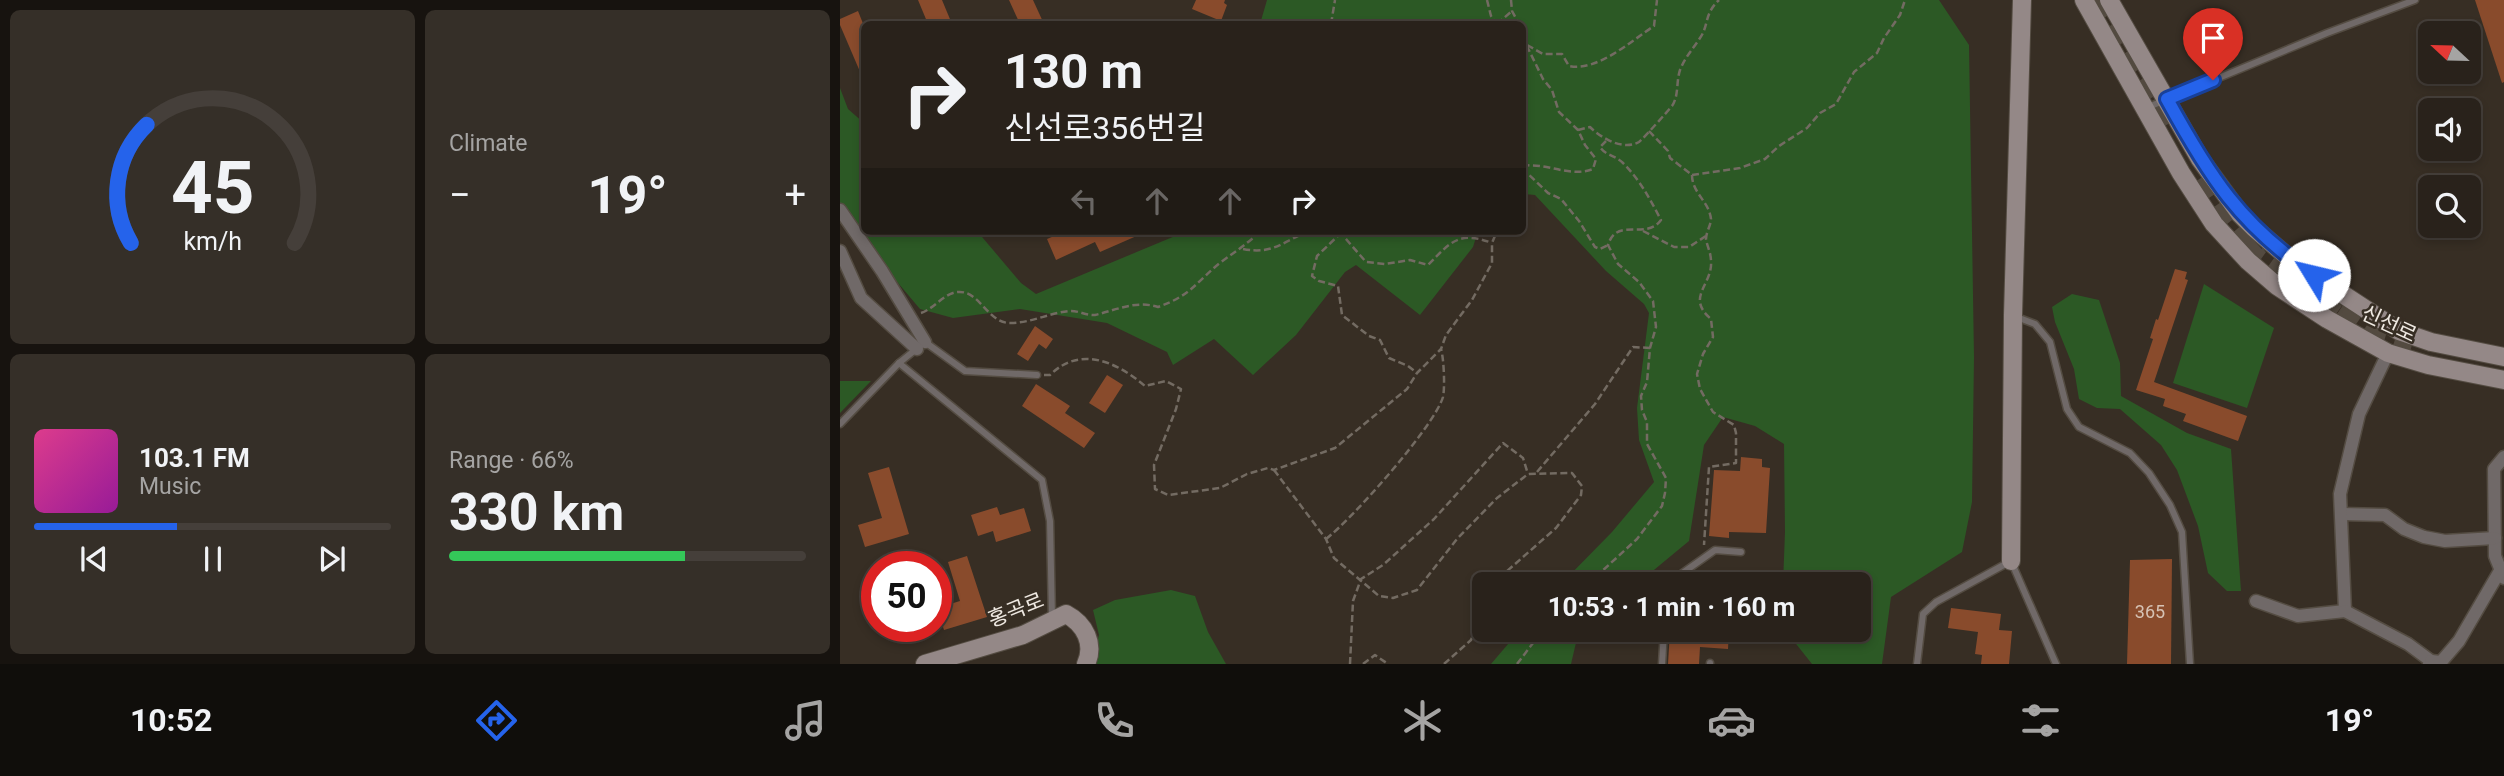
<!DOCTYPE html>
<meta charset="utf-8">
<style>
:root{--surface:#29221b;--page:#352f28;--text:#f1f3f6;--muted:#a5a4a3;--line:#453f3a;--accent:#2563eb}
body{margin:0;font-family:Roboto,"Noto Sans KR",sans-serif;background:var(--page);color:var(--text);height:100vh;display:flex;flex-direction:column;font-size:26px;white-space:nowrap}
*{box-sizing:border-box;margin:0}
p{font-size:23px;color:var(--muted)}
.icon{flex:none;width:38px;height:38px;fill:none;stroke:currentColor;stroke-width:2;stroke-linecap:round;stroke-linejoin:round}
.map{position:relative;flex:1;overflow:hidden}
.drawer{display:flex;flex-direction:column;gap:10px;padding:10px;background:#17130f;width:840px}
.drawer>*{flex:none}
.top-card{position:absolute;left:21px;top:21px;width:665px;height:214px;border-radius:10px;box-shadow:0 4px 10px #0003,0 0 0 2px var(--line);background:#29221b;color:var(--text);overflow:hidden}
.needle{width:46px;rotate:292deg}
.tools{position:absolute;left:1578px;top:21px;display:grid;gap:14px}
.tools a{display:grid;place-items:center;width:63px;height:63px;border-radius:10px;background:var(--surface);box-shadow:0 4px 10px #0003,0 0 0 2px var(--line);font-size:35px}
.speed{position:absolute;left:21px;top:551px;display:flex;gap:14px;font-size:35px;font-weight:700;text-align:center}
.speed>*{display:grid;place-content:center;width:91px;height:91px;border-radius:50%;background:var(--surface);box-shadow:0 4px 10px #0003,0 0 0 2px var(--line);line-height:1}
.speed .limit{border:10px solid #d22;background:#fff;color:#111}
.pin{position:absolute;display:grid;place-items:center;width:60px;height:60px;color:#fff;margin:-72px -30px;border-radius:50% 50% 50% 0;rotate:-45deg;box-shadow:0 0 7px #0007}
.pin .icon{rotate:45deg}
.me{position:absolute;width:77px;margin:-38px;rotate:306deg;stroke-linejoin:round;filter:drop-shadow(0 0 5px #0008)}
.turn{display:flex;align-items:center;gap:24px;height:147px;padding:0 28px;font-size:32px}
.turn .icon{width:91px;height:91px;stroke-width:2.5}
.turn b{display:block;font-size:49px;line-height:60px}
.lanes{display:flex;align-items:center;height:66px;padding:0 28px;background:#0003;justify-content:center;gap:35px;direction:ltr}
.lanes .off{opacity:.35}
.big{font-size:52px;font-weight:700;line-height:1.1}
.drawer .widget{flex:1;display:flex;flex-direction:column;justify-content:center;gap:10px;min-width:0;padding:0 24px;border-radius:10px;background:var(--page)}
.drawer .dial{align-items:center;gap:0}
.dial svg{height:182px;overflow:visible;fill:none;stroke:var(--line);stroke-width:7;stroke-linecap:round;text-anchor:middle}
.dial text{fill:var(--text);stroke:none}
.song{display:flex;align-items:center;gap:21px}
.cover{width:84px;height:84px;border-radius:10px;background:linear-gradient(135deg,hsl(330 70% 55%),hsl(300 70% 35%))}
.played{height:7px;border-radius:4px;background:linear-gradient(90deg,var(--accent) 40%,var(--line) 40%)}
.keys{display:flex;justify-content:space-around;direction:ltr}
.heat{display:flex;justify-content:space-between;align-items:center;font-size:38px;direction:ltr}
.charge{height:10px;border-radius:5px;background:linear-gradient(90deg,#34c759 66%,var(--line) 0)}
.drawer .tiles{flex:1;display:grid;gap:10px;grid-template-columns:repeat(2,1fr)}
.trip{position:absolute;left:632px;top:572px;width:399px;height:70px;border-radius:10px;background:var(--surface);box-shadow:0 4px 10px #0003,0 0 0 2px var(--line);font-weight:700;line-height:70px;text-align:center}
.menu{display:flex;height:112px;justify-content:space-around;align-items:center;background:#100e0b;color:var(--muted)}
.menu .icon{width:49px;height:49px}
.menu .selected{color:var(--accent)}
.menu b{font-size:32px;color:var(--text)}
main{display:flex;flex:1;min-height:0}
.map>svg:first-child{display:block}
.green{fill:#2c5925}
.building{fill:#894b2c}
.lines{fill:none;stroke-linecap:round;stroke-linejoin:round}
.highway-tunnel{stroke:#534a40;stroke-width:21;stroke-dasharray:21 10;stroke-linecap:butt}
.lane-casing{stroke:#544c42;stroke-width:9}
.street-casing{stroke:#544c42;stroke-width:15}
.secondary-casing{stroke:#544c42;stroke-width:20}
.path{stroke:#736b62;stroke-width:2.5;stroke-dasharray:7 3.5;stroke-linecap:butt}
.lane{stroke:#706968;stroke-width:6}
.street{stroke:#706968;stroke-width:12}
.secondary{stroke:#948887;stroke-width:18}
.route-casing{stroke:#184099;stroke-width:18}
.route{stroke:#2563eb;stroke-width:12}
.labels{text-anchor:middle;stroke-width:5;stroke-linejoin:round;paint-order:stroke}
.number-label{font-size:18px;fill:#d6c2b4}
.street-label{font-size:21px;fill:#efe9e2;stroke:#372e24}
</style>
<main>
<section class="drawer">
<div class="tiles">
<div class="widget dial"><svg viewBox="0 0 100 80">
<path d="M14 69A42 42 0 1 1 86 69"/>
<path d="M14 69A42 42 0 0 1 21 17" stroke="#2563eb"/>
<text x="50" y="56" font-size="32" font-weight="700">45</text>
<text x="50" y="72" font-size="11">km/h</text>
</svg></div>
<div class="widget"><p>Climate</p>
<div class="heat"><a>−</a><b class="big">19°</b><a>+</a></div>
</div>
<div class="widget">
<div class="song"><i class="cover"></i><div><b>103.1 FM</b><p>Music</p></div></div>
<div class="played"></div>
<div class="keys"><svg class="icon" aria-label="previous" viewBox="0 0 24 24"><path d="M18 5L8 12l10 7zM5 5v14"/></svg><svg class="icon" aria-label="pause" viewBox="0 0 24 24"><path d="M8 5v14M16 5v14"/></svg><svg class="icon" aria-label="next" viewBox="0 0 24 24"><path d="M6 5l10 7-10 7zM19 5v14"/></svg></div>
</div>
<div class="widget"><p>Range · 66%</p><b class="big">330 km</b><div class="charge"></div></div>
</div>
</section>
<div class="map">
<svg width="1664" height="664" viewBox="0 0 1664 664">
<rect width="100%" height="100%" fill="#372e24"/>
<g class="green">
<polygon points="427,0 1099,0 1129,45 1134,357 1132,502 1122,552 1051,597 1042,664 972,664 945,630 1018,630 1018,584 943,584 945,532 944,444 915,426 883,417 864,445 849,541 797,584 721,584 772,532 814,482 799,440 797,408 809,313 804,304 766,271 695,195 683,194 682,24 420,24"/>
<polygon points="0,88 8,109 24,123 24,231 137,231 181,283 196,294 347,231 638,231 633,247 580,315 516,265 505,272 456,335 413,375 374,339 333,365 327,352 267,323 180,309 113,318 80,309 42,264 0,204"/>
<polygon points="1364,284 1434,328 1407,408 1333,383"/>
<polygon points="1232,294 1259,300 1280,363 1281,396 1347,433 1391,449 1401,591 1387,591 1368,573 1358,526 1337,470 1321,445 1280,409 1257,408 1239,399 1234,369 1215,322 1212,307"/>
<polygon points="0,381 31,381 0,413"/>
<polygon points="331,590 355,596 368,632 386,664 251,664 259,635 253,610 275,600"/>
<polygon points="680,630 739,630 731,664 651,664"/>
</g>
<g class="building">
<polygon points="78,0 102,0 112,24 88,24"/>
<polygon points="169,0 193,0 204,24 180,24"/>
<polygon points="356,0 385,0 384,3 387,5 381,21 352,9"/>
<polygon points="1635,0 1664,0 1664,82 1662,83"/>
<polygon points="18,11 24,26 24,81 0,25 0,19"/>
<polygon points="226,231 308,231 260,252 255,242 216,260 207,239"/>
<polygon points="1335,269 1347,272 1345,279 1348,280 1314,382 1407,416 1398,441 1343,421 1346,414 1323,406 1325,399 1296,390 1313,339 1310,338 1316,319 1318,320"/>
<polygon points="195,326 213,339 206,349 199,344 188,361 177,354"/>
<polygon points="267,375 283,385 265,413 249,403"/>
<polygon points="196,384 230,406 225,413 255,433 244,448 182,406"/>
<polygon points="901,457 922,459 922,467 930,468 926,533 889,532 889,538 869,536 874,470 900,471"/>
<polygon points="49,467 69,534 25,547 18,525 42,518 28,473"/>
<polygon points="157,507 160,515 184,508 191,531 156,542 153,531 138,536 131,515"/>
<polygon points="127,556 147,617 104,630 97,608 120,601 108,562"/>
<polygon points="1332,559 1331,664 1287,664 1290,560"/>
<polygon points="1111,608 1161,614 1159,630 1172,631 1169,664 1141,664 1142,655 1135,654 1138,632 1108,628"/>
<polygon points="830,630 889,630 888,649 860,647 859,664 828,664"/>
</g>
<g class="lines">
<g class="highway-tunnel">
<polyline points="1253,0 1335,131"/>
<path d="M1364,176C1382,204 1399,230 1425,250"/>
<polyline points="1405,246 1415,257 1514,327"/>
<polyline points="1503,305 1545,333 1573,342"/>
</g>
<defs>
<g id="lane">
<polyline points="1306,108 1487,33 1575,0"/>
<polyline points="1174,316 1195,324 1210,342 1227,409 1239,427 1290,453 1309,473 1330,505 1342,532 1350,664"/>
<polyline points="59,363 202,480 210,521 212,618"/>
<polyline points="0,424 59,363 85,342 125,371 197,375"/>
<polyline points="827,584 875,550 901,552"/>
<polyline points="822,664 824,630"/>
<polyline points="870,664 870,663"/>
<polyline points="1077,664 1083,614 1096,602 1171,561 1216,664"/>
</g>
<g id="street">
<polyline points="0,210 42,271 85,342"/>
<polyline points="0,251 21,298 77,349"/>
<polyline points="1664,457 1654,469 1655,556 1664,578"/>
<polyline points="1502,514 1545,515 1564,529 1584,537 1605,541 1655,538"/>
<polyline points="1416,601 1458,616 1505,611"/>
<polyline points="1505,611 1500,494 1519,414 1548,353"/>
<polyline points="1505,611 1568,644 1591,661 1589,664"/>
<polyline points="1591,661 1601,662 1619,641 1661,569"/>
</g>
<g id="secondary">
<polyline points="1244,0 1341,173 1374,224 1408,261 1437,286 1487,319 1548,353 1588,365 1664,380"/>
<polyline points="1269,0 1360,159 1400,214 1414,228 1455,263 1559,331 1591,342 1664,357"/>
<polyline points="1171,561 1173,315 1182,0"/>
<path d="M85,664L183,635L226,614C245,624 255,644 246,664"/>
</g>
</defs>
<use href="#lane" class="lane-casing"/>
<use href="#street" class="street-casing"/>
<use href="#secondary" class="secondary-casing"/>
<g class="path">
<polyline points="647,0 651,16 657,24"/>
<polyline points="671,0 672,11 679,24"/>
<polyline points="491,24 495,0"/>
<polyline points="645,24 646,22 657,24"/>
<polyline points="657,24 672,11"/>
<path d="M682,36L703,79L712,90L719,112L738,130L745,145L756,159L753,169C730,178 706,162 682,166"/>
<path d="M687,45L703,54H722L729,66C757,72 791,41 814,26L817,0"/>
<path d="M738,130L750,127C761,138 783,151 799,142C803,139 827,112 832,106C839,96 836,82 840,70C845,57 853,49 860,38C869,25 864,14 879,0"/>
<polyline points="809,131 828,151 830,158 852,175"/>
<polyline points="682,168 708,193 721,199 739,221 755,247 760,249 768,245"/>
<path d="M852,175C852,193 869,201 871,219C871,225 866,232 866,239C867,246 871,253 871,261C873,285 845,297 871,319L873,337L863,354L857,374L860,389L873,412L894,425L896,433V463L869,467L864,545"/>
<polyline points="852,175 900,168 925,159 939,146 967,128 980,113 996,104 1014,72 1037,53 1044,38 1060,15 1065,0"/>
<path d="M499,231L526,262L545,264L570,260L588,265C610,243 618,230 652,243"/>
<polyline points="550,231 554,231"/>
<polyline points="803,231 834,247 849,247 866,236"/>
<polyline points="502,232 477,256 472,276 479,281 498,286 502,315 529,336 540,340 549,358 568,366 577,373"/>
<path d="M403,249C433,255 444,241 469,231"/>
<path d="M81,313C93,309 101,297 113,293C139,285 146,324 171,323C190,323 210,313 229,311C238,310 246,316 255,315C276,310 296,300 318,307C352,295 356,282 381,262C395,252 408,243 421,231"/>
<path d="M204,375H210C240,345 277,362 305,386L326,381L341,389L336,409L314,465L315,489L328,495L380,488L407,474L428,468L434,470L495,448L567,389L577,373L601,349L606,335L632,300L652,263V243L657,231"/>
<polyline points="434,470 486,539 494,558 539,596 553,598 577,590 617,539 657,498 688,474 732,473 742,486 741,495 716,528 666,572 657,584"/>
<polyline points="697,472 755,404 793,347 810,348"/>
<path d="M486,539C512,519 594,427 603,397C605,388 604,359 601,349"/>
<path d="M748,584L797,539L822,506L825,493L826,478L807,444V422L802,410L801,396L807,382L810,348L816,327L813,301L799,282L778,264L768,245C777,216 806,241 821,220C810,199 800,180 783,163C775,155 766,156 760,147L766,141"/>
<polyline points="510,664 513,601 521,579 543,565 594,519 663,443 683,458 688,474"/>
<polyline points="523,664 535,655 548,664"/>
<polyline points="604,664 631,640 644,609"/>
<polyline points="677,664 703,630"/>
</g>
<use href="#lane" class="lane"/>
<use href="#street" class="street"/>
<use href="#secondary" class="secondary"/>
</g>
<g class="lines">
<defs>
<path id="route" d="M1373,80L1327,99C1369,176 1400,225 1474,275"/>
</defs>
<use href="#route" class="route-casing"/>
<use href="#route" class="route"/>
</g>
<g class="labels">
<g class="number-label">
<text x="1310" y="618">365</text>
</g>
<g class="street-label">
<text transform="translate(1549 324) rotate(25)" y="7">신선로</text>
<text transform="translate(176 610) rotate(-22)" y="7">홍곡로</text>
</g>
</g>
</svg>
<div class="tools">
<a><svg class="needle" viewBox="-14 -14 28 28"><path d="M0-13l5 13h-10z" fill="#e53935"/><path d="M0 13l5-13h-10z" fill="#a5a4a3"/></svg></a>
<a><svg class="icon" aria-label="sound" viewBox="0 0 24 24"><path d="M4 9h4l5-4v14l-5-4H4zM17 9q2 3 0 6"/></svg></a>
<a><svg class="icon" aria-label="search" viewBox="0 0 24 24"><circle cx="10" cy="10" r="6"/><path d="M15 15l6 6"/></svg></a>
</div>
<div class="speed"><div class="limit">50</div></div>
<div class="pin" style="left:1373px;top:80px;background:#d93025"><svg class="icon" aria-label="arrive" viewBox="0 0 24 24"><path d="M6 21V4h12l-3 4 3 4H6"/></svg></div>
<svg class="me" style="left:1474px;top:275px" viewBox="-20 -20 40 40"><circle r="19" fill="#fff"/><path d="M0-13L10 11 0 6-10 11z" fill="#2563eb"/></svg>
<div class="trip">10:53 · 1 min · 160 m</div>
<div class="top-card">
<div class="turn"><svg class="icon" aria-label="right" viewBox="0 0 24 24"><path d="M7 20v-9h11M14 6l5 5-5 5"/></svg><div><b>130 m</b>신선로356번길</div></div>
<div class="lanes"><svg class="icon off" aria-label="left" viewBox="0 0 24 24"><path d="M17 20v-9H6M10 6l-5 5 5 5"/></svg><svg class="icon off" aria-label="ahead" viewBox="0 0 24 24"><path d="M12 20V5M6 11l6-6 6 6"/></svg><svg class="icon off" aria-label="ahead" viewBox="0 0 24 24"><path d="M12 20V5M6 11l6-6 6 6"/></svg><svg class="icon" aria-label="right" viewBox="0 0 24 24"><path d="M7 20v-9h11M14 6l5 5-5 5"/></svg></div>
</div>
</div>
</main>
<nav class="menu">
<b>10:52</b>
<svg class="icon selected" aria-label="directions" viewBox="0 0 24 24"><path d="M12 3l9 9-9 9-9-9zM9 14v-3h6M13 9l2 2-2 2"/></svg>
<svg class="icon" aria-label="music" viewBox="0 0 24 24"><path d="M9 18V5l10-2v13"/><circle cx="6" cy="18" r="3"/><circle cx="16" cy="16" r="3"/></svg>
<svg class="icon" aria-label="phone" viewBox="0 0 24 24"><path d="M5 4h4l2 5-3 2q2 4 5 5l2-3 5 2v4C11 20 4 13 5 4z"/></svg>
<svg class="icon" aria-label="climate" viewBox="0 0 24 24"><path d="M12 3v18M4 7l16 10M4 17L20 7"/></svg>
<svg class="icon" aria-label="car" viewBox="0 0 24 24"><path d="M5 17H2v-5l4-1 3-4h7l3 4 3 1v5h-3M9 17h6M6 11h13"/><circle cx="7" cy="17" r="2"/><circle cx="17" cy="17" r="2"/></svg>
<svg class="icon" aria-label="filters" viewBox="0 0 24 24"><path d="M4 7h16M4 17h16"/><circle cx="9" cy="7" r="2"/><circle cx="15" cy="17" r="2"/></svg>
<b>19°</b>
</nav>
